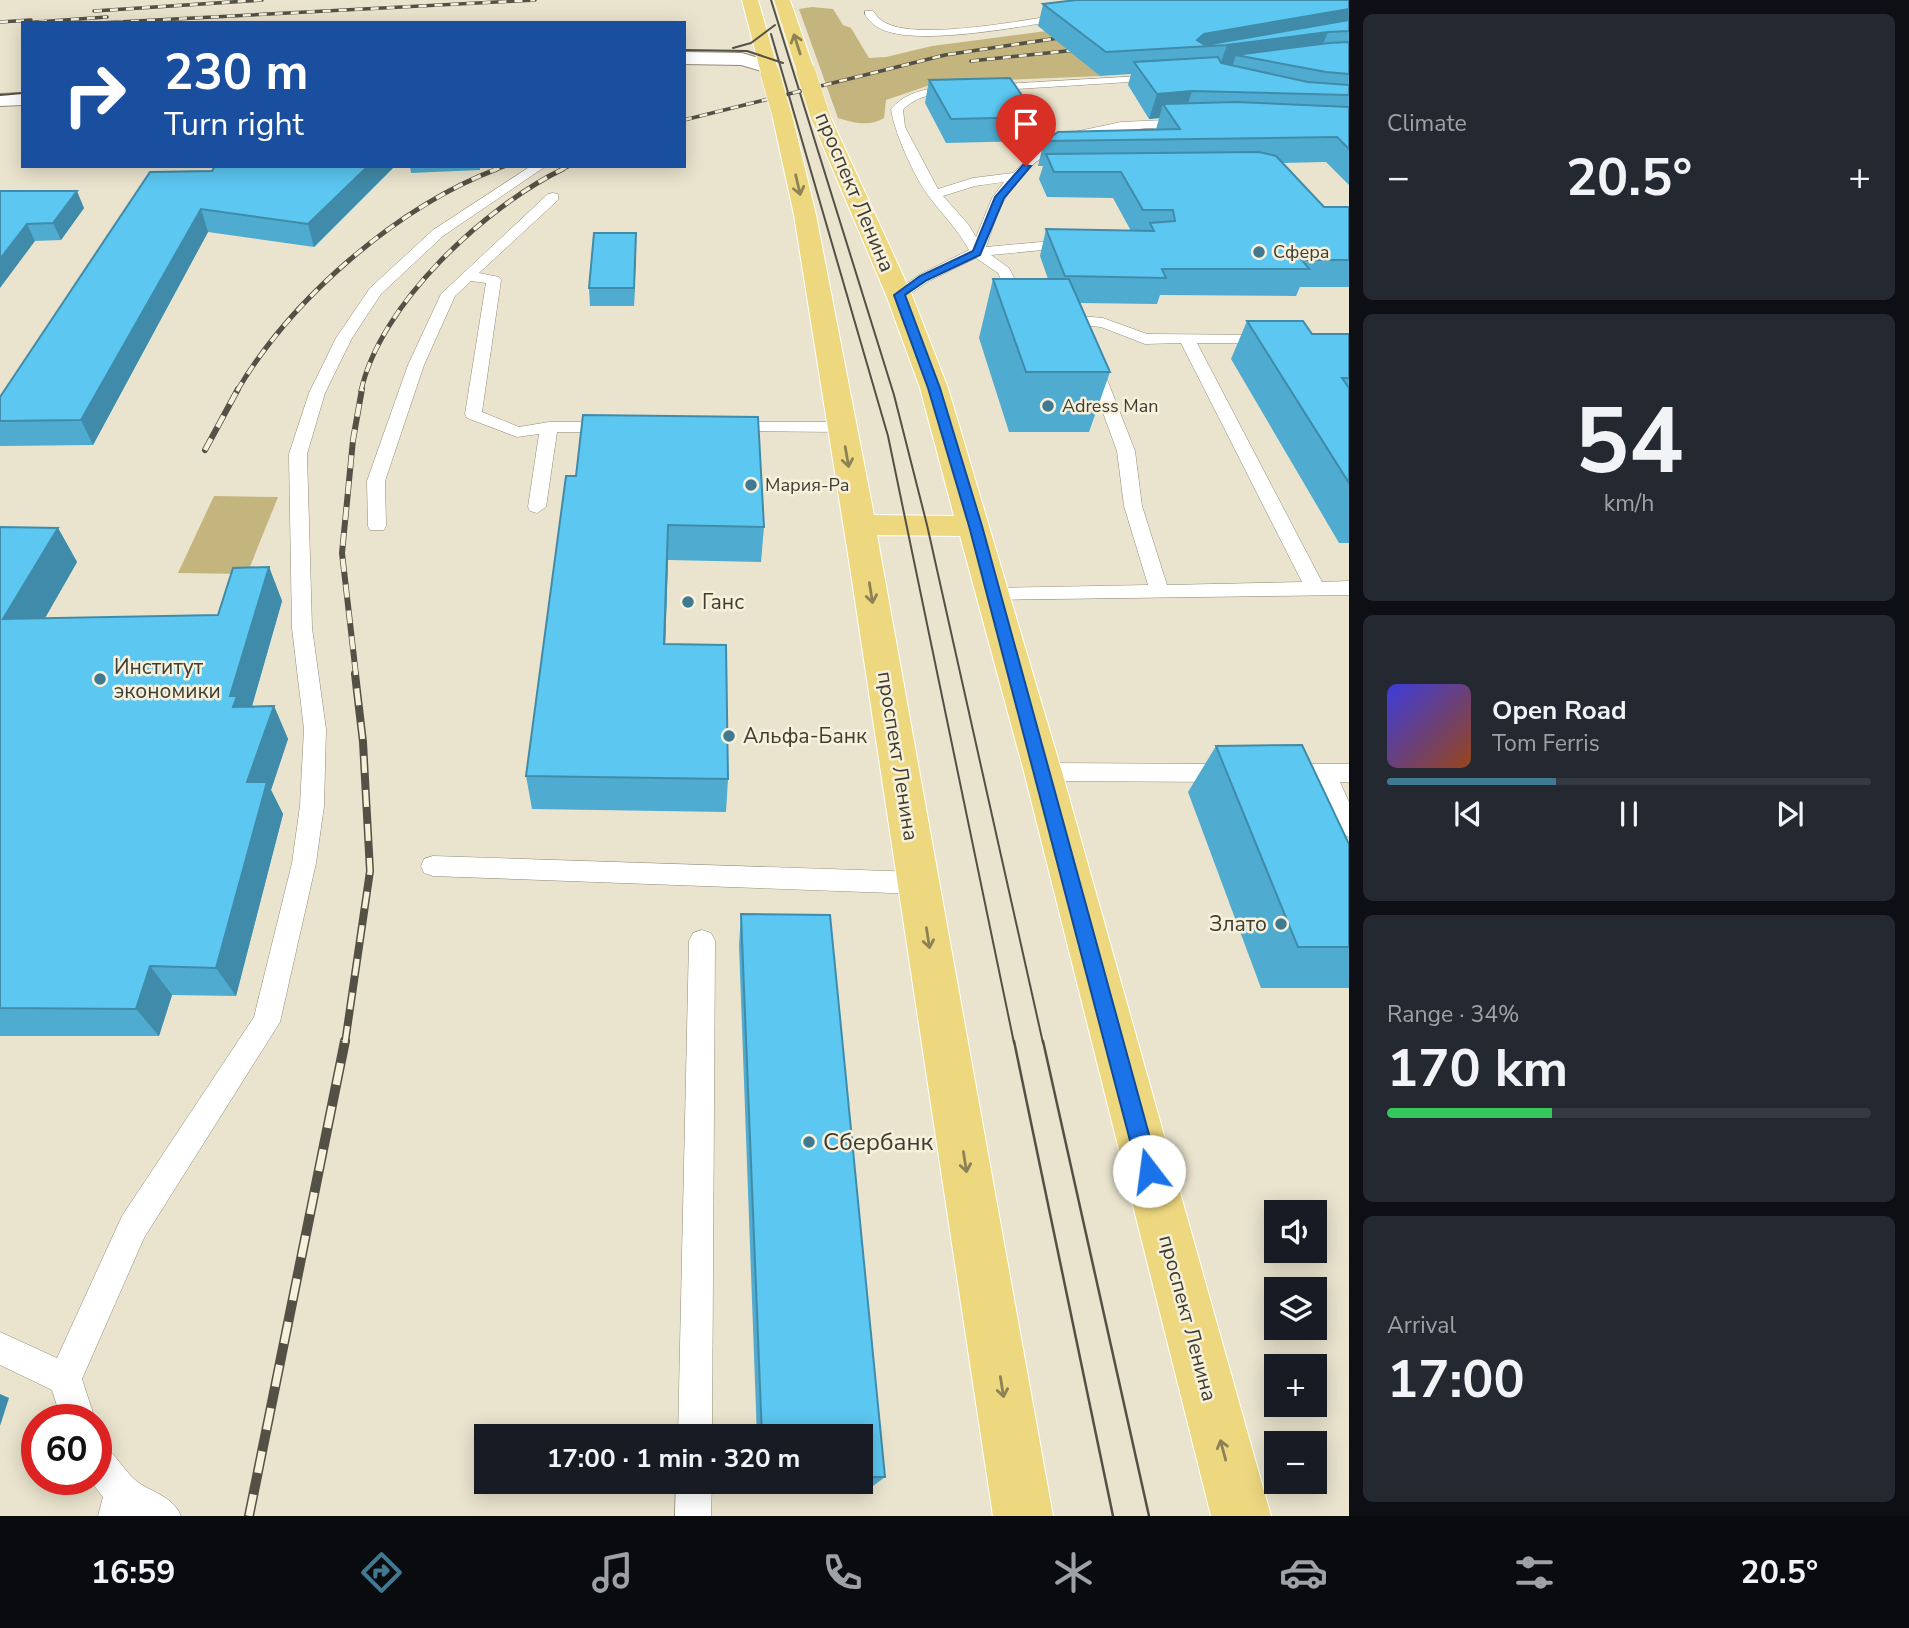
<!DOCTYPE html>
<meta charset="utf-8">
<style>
:root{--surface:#171b24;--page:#242831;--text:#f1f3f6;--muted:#9ea1a6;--line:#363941;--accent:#3f7a92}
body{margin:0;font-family:"Nunito Sans",sans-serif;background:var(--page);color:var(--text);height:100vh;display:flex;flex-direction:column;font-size:26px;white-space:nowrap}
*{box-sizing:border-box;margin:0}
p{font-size:23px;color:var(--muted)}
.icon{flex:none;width:38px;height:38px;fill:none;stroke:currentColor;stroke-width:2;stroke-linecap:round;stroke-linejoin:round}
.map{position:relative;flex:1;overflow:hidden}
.side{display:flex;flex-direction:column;gap:14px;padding:14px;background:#0d0f14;width:560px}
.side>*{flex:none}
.hud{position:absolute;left:21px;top:21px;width:665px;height:147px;border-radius:0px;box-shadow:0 4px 18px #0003;background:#1a4fa0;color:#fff;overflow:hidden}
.tools{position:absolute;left:1264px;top:1200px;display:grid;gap:14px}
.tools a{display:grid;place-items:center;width:63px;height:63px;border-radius:0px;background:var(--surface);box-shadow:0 4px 18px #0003;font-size:35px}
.speed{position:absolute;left:21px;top:1404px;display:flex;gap:14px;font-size:35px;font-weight:700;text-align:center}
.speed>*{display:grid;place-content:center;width:91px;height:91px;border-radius:50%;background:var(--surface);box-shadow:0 4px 18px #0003;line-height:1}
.speed .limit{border:10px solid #d22;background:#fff;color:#111}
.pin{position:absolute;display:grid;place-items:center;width:60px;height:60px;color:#fff;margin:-72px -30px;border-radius:50% 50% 50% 0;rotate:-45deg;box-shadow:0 0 7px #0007}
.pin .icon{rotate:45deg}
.me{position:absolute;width:77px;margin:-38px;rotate:345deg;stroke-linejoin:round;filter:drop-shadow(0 0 5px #0008)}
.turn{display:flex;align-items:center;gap:24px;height:147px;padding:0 28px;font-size:32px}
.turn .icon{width:91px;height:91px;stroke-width:2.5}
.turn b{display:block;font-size:49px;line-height:60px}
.big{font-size:52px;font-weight:700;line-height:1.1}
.side .card{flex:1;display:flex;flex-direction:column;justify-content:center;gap:10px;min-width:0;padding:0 24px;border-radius:10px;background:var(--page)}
.side .dial{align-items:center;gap:0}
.dial b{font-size:91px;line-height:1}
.song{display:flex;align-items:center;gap:21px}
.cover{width:84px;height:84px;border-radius:10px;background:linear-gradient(135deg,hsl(240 70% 55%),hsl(20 70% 35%))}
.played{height:7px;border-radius:4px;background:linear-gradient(90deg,var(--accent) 35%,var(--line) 35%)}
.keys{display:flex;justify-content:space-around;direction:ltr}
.heat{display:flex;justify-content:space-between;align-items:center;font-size:38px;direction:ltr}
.charge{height:10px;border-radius:5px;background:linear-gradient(90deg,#34c759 34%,var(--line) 0)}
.trip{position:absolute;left:474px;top:1424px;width:399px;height:70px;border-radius:0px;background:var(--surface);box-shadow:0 4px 18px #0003;font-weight:700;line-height:70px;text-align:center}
.menu{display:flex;height:112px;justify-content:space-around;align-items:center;background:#090b0e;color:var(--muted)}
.menu .icon{width:49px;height:49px}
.menu .current{color:var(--accent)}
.menu b{font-size:32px;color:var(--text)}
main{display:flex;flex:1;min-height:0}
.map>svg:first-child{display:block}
.green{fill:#c4b47d}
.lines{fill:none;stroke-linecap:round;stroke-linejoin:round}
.service-casing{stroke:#928c79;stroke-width:1}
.minor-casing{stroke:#928c79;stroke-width:2}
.primary-casing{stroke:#fff;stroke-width:2}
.service{fill:#fff;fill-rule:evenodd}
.minor{fill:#fff;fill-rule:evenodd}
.primary{fill:#edd77f;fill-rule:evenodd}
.tram-far1{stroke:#535046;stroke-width:2}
.tram{stroke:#535046;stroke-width:2.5}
.rail-far4-casing{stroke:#535046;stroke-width:3.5}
.rail-far3-casing{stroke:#535046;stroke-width:5}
.rail-far2-casing{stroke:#535046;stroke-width:6}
.rail-far1-casing{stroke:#535046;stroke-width:8}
.rail-casing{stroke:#535046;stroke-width:10}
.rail-far4{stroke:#f7f1db;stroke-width:2.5;stroke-dasharray:8;stroke-linecap:butt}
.rail-far3{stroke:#f7f1db;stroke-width:3.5;stroke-dasharray:10;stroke-linecap:butt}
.rail-far2{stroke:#f7f1db;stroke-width:4.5;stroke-dasharray:13;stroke-linecap:butt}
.rail-far1{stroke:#f7f1db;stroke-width:5;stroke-dasharray:17;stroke-linecap:butt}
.rail{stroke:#f7f1db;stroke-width:7;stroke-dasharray:22;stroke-linecap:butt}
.primary-bridge-casing{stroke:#fff;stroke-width:20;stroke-linecap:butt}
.primary-bridge{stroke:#edd77f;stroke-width:19}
.wall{fill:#4fabcf}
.shaded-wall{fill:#408ba9}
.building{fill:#5cc7f1;stroke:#408ba9;stroke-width:2}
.oneway{stroke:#8d8255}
.route{fill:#1a73e8;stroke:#114b97;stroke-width:2}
.poi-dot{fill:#3f7a92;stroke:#f7f1db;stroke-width:2.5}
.labels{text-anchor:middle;stroke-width:5;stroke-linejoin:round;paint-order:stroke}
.far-poi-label{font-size:18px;fill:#3e3c33;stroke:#f7f1db;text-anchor:start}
.street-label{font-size:21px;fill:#3e3c33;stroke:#f7f1db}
.poi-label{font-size:21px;fill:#3e3c33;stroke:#f7f1db;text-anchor:start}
.near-poi-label{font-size:24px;fill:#3e3c33;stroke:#f7f1db;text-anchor:start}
</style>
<main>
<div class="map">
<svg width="1349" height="1516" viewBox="0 0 1349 1516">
<rect width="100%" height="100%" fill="#eae4ce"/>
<g class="green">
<path d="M1273,1L1091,68L1100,76L936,83L886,100L884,118C868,127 855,123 838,118L799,9L812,7L833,9L843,25L851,28L869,58L886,57L932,46Z"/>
<polygon points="214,496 278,497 247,574 178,573"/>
</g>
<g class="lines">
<defs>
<g id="service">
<path d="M865,11H873C876,15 880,20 884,22C916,42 1030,19 1069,13L1074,16L1069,19C1026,25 912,49 877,27C872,24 869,19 865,15Z"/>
<path d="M1158,75L1164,78L1162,80L935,94C922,97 912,100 903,110L905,127L938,189L973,178L1013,173L1036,151L1074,132L1121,122L1188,119L1194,123L1188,127C1121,128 1044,131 1006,197C997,212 992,230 986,247L1074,239L1081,243L1074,247L991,255L1009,268L1028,305L1025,308H1015L998,273L976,258L929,281L904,298H894L892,295L894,292L919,275L969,250C958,230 944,216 930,198C915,179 894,132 891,109C903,95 917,91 935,88ZM1004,182L992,198L976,237L968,224L943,196L975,186Z"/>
<polygon points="531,166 546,166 443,236 381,294 352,338 325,393 307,454 312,628 326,729 324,806 316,863 280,1022 144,1238 82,1379 95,1419 61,1419 52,1390 0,1365 0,1332 57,1358 122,1216 254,1017 292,863 300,806 304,729 292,628 289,454 309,393 336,338 370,288 433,230"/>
<polygon points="553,193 558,194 558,200 479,273 499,277 501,280 482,412 519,427 549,422 611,422 620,427 611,432 557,432 546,507 537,513 530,511 528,507 539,434 517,437 467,418 465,414 486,283 471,281 455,296 424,365 385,481 386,526 384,530 370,530 368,526 367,481 408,365 441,294 548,194"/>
<polygon points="1057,314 1103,318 1147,334 1278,335 1280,338 1278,341 1272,343 1197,343 1322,582 1349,581 1349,595 987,600 984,595 987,590 994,588 1148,585 1124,506 1117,451 1087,369 1095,364 1103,369 1135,451 1142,506 1167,585 1302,582 1181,343 1145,344 1101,327 1052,322 1049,319 1052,316"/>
<polygon points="729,422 841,422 850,427 841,432 723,431 720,427"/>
<polygon points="1043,763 1229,764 1237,767 1241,773 1237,779 1229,782 1043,781 1035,778 1032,772 1035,766"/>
<polygon points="1284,764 1349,764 1349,782 1340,782 1349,802 1349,837 1341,834 1317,782 1284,782 1276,779 1272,773 1276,767"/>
<polygon points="433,856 919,872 928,876 931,883 928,890 919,894 433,876 424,873 421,866 424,859"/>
<polygon points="702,930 711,933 715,941 712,1437 678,1437 689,941 693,933"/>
<path d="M96,1443C114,1450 120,1465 133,1478C149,1493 172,1494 181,1516H98L103,1497L89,1479H96Z"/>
<polygon points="676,1482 712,1482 711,1516 675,1516"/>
</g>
<g id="minor">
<polygon points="684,52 742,53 775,63 777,67 768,73 741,65 684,64"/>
<polygon points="23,93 23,105 0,106 0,94"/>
</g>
<g id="primary">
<polygon points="742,0 758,0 779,73 777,77 770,79 761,73"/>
<polygon points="774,0 790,0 815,72 813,76 806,78 797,72"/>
<polygon points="821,112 828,114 831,118 912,295 948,388 1062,772 1271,1516 1211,1516 1024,772 960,536 877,535 1053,1516 993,1516 850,567 794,215 773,119 776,115 790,115 793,119 816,215 874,515 954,516 920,388 886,295 811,118 814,114"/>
</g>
</defs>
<use href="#service" class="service-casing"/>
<use href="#minor" class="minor-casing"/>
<use href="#primary" class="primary-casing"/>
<use href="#service" class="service"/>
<use href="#minor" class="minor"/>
<use href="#primary" class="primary"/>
<g class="tram-far1">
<polyline points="771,0 894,395 927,525 1043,1043"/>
<polyline points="771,34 888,436 1014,1043"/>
<polyline points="733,48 751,43 775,25"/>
<polyline points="684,50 747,51 783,63"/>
<polyline points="0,95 23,93"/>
</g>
<g class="tram">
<polyline points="1014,1041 1113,1516"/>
<polyline points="1043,1041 1149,1516"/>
</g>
<defs>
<g id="rail-far4">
<polyline points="94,11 262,0"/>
<polyline points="0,22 31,20"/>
<polyline points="23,23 107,17"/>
<polyline points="99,23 535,0"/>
<polyline points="971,61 1086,49"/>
<polyline points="684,120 945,55 1072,36"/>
<polyline points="492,171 506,166"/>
<polyline points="559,171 570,166"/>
</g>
<g id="rail-far3">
<path d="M237,391C291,299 397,207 497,169"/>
<path d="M361,391C380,304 485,207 563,169"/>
</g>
<g id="rail-far2">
<polyline points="205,450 238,389"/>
<polyline points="356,675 342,553 353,440 362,389"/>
</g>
<polyline id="rail-far1" points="345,1043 370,871 363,742 355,674"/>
<polyline id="rail" points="249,1516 345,1041"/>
</defs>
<use href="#rail-far4" class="rail-far4-casing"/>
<use href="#rail-far3" class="rail-far3-casing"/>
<use href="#rail-far2" class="rail-far2-casing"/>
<use href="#rail-far1" class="rail-far1-casing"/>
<use href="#rail" class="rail-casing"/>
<use href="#rail-far4" class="rail-far4"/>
<use href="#rail-far3" class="rail-far3"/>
<use href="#rail-far2" class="rail-far2"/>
<use href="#rail-far1" class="rail-far1"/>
<use href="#rail" class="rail"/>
<defs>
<g id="primary-bridge">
<polyline points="806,72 821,118"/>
<polyline points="770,73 783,119"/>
</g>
</defs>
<use href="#primary-bridge" class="primary-bridge-casing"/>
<use href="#primary-bridge" class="primary-bridge"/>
</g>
<g class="wall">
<polygon points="1349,0 1349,185 1326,162 1282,163 1324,207 1349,207 1349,287 1300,287 1296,296 1160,295 1157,304 1080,303 1110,372 1089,432 1009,432 979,338 993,279 1048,279 1040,256 1046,229 1131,231 1113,198 1047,197 1039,179 1043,166 1038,166 1044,141 1156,130 1159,118 1149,119 1128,85 1131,74 1100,76 1038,26 1043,4"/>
<polygon points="929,80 1037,117 1031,141 946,143 925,103"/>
<polygon points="395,166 314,247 208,232 93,445 0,446 0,397 212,171"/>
<polygon points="410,166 480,166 480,170 411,173"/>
<polygon points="0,191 84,208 61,240 35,241"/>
<polygon points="636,233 634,306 590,306 589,288"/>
<polygon points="1247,321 1312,334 1349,334 1349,543 1339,543 1231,359"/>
<polygon points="566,476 764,527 761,562 668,560 665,644 728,779 726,812 532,809 526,776"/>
<polygon points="0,527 58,528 77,562 45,618 218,615 269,567 282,601 252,706 274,706 288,739 271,790 283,814 236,996 172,995 159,1036 0,1036"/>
<polygon points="1216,746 1349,844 1349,988 1261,988 1188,792"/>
<polygon points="741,914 885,1477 873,1486 759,1485 758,1482 861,1482 861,1437 757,1437 739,945"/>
</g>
<g class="shaded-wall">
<polygon points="1349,9 1349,28 1328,32 1319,54 1236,55 1232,67 1219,68 1227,45 1195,47 1197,40 1204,34"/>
<polygon points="1192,91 1184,115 1163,104 1159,118 1149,119 1157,94"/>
<polygon points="368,166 395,166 314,247 308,224"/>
<polygon points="77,191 84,208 61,240 53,223"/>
<polygon points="201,209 208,232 93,445 81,420"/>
<polygon points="27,224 35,241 0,288 0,259"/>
<polygon points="636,233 636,251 634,306 634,288"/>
<polygon points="668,525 668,560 664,678 664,644"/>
<polygon points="58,528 77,562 25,653 3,619"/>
<polygon points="269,567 282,601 248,720 233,707 230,696"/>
<polygon points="274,706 288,739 271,790 283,814 236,996 216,968 247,782"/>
<polygon points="150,966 172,995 159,1036 136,1009"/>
<polygon points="0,1394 9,1398 0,1426"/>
</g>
<g class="building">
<polygon points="1076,0 1349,0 1349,9 1204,34 1197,40 1205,45 1349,20 1349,31 1328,32 1227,45 1106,52 1043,4"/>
<polygon points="1349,42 1349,74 1326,72 1236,55 1329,43"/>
<polygon points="1218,57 1221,63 1308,82 1349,85 1349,95 1192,91 1157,94 1134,62"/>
<polygon points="1010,78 1037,117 951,119 929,80"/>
<polygon points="1236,102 1349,107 1349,149 1337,137 1044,141 1058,132 1180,129 1163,104"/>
<polygon points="1259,152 1276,156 1324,207 1349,207 1349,260 1302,260 1309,269 1162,269 1166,278 1065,276 1046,229 1154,231 1150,223 1175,221 1173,210 1143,210 1121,172 1054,172 1046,154"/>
<polygon points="215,166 368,166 308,224 201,209 81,420 0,421 0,397 150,172 212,171"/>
<polygon points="0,191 77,191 53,223 27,224 0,259"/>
<polygon points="594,233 636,233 634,288 589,288"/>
<polygon points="993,279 1069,279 1110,372 1026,372"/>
<polygon points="1247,321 1303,321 1312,334 1349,334 1349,378 1342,378 1349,388 1349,483"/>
<polygon points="583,415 758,417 764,527 668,525 664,644 726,645 728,779 526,776 566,476 576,476"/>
<polygon points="0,527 58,528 3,619 218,615 233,568 269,567 230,696 237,696 233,707 274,706 247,782 267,782 216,968 150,966 136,1009 0,1008"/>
<polygon points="1302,745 1349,844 1349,947 1298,947 1216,746"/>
<polygon points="741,914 830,915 885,1477 861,1477 861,1437 762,1437"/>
</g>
<defs><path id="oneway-shaft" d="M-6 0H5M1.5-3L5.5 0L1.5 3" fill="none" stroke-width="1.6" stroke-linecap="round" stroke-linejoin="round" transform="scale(1.75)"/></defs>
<g class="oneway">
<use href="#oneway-shaft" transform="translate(797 44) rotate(-108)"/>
<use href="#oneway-shaft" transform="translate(798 185) rotate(77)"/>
<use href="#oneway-shaft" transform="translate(847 457) rotate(80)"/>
<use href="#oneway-shaft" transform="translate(871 593) rotate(81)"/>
<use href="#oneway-shaft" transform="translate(928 938) rotate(81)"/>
<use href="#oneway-shaft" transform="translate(965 1162) rotate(81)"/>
<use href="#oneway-shaft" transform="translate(1002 1387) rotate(81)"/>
<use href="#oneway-shaft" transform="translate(1223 1450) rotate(-105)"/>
</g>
<polygon class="route" points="1023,165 1031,166 1004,198 980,255 927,280 905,295 940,388 982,526 1159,1171 1156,1178 1149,1182 1141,1178 1138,1171 969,526 928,388 894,295 920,276 973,251 995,197"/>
<g class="poi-dot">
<circle cx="1259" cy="252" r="7"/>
<circle cx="1048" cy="406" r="7"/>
<circle cx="751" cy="485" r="7"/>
<circle cx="688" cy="602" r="7"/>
<circle cx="100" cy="679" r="7"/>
<circle cx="729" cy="736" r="7"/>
<circle cx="1281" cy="924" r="7"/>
<circle cx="809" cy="1142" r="7"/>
</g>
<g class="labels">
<g class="far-poi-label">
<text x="1273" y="258">Сфера</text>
<text x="1062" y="412">Adress Man</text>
<text x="765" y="491">Мария-Ра</text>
</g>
<g class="street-label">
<text transform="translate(855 192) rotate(67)" y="7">проспект Ленина</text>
<text transform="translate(898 756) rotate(81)" y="7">проспект Ленина</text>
<text transform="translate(1188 1318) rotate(75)" y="7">проспект Ленина</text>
</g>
<g class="poi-label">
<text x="702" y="609">Ганс</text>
<text x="114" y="674">Институт<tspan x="114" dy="24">экономики</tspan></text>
<text x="743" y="743">Альфа-Банк</text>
<text x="1267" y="931" text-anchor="end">Злато</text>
</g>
<g class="near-poi-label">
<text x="823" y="1150">Сбербанк</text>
</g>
</g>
</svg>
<div class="tools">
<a><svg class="icon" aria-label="sound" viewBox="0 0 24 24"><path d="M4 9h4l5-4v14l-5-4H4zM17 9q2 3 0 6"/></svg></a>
<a><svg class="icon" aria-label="layers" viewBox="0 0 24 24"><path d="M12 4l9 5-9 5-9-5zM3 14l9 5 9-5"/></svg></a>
<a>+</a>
<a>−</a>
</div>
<div class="speed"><div class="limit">60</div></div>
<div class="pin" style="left:1026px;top:166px;background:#d93025"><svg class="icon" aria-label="arrive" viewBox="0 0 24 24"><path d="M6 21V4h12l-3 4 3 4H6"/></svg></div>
<svg class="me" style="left:1149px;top:1171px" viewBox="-20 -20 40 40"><circle r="19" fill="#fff"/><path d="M0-13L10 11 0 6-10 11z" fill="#1a73e8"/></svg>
<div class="trip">17:00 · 1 min · 320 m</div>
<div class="hud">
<div class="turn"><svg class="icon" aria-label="right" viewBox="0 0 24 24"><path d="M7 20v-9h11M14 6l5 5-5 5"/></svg><div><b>230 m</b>Turn right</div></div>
</div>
</div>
<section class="side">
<div class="card"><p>Climate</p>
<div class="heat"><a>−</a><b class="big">20.5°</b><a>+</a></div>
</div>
<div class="card dial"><b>54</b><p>km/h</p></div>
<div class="card">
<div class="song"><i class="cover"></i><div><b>Open Road</b><p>Tom Ferris</p></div></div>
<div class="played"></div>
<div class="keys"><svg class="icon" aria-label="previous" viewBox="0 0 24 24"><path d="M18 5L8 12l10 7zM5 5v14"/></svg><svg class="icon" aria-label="pause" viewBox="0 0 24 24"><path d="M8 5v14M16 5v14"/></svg><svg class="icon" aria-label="next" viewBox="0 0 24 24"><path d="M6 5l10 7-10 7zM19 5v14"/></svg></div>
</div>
<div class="card"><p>Range · 34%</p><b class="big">170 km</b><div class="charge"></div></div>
<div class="card"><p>Arrival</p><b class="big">17:00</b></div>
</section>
</main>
<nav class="menu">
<b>16:59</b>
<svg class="icon current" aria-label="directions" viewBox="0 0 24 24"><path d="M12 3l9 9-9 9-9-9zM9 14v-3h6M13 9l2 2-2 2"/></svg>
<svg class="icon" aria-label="music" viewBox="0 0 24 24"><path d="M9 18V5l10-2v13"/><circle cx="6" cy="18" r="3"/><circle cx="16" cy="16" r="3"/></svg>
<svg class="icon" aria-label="phone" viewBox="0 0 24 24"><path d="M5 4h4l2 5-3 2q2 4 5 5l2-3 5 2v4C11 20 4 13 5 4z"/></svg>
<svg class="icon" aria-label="climate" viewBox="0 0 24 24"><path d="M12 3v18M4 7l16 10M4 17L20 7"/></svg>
<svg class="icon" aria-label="car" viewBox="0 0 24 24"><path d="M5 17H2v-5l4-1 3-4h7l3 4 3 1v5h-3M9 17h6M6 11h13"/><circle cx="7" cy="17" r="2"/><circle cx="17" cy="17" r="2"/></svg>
<svg class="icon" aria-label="filters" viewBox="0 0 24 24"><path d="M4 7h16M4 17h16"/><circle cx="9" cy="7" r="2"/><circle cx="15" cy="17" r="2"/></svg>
<b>20.5°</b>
</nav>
